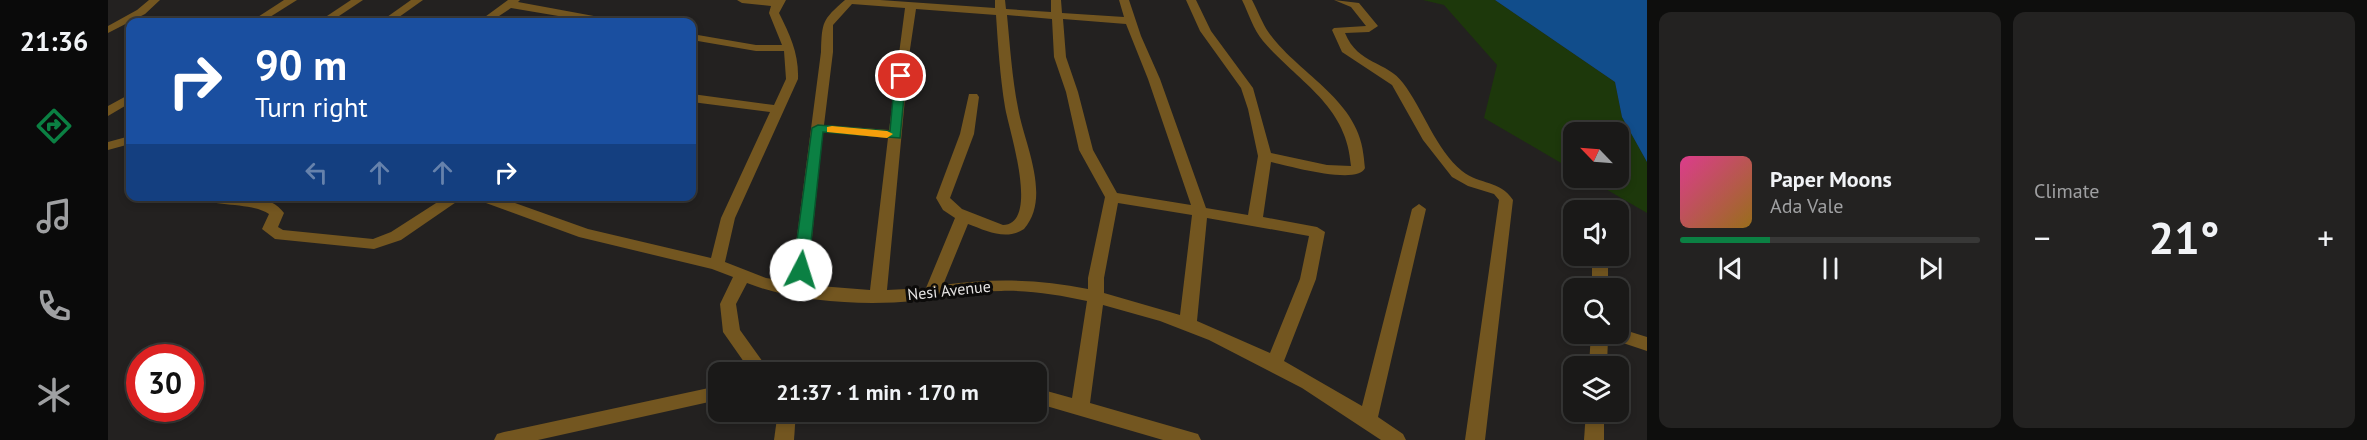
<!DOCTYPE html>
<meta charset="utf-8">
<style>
:root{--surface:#1a1918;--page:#232221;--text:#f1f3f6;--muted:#9fa0a2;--line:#383837;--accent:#0b8043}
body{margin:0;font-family:"PT Sans",sans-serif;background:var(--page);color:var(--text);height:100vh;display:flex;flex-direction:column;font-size:22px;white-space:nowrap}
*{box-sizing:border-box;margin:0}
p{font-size:20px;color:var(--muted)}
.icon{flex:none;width:33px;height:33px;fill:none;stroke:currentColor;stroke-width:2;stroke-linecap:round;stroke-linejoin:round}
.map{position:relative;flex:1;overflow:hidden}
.panel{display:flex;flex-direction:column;gap:12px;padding:12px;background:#0e0e0d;width:720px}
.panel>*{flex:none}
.guide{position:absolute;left:18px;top:18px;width:570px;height:183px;border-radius:12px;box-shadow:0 3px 9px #0003,0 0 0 2px var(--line);background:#1a4fa0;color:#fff;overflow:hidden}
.needle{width:39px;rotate:295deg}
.buttons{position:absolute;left:1455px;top:122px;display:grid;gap:12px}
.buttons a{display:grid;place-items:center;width:66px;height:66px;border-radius:12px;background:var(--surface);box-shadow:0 3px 9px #0003,0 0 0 2px var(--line);font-size:30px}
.speed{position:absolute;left:18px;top:344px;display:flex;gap:12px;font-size:30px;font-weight:700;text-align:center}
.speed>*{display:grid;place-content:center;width:78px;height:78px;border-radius:50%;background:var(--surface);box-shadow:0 3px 9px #0003,0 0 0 2px var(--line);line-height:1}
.speed .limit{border:9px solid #d22;background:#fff;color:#111}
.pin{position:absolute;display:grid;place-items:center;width:51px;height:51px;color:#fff;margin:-26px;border:3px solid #fff;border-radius:50%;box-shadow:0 2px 6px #0007}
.me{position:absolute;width:66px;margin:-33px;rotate:5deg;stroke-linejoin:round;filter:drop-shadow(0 0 4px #0008)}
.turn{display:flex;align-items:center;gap:21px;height:126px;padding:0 30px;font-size:27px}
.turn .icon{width:78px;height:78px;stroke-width:2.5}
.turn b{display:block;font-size:42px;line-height:51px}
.lanes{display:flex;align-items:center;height:57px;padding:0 30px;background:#0003;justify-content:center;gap:30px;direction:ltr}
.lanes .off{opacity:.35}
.big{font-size:45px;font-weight:800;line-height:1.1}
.panel .tile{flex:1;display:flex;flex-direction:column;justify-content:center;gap:9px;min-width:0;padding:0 21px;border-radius:12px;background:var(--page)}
.song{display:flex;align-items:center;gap:18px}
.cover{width:72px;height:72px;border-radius:9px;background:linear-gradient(135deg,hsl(330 70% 55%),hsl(40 70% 35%))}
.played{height:6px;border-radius:3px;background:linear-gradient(90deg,var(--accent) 30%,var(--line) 30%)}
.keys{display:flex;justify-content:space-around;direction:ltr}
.heat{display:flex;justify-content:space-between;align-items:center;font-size:33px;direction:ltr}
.panel .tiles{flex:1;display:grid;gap:12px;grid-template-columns:repeat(2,1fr)}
.trip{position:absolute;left:600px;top:362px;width:339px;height:60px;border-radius:12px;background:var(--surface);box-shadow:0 3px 9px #0003,0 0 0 2px var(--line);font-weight:800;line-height:60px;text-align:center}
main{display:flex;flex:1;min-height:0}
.dock{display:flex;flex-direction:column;width:108px;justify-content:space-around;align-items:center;background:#0a0a0a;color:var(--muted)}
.dock .icon{width:42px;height:42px}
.dock .on{color:var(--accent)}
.dock b{font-size:27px;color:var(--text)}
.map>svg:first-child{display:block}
.green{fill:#1d380b}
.water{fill:#114d8b}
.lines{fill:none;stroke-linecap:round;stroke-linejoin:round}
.street{fill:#735620;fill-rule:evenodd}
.route{fill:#0b8043;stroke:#07532c;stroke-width:1.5}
.slow{fill:#f59e0b}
.labels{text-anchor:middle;stroke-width:6;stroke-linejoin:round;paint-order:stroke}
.street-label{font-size:16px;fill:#e4e2e1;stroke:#0c0b0a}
</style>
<main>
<nav class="dock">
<b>21:36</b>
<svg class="icon on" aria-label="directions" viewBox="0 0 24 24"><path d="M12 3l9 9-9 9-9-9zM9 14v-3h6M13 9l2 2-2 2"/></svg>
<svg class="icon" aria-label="music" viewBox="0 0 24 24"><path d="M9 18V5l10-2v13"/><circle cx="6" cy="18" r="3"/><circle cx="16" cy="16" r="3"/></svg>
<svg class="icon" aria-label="phone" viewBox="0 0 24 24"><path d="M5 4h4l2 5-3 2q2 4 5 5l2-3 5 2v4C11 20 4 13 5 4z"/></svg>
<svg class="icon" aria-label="climate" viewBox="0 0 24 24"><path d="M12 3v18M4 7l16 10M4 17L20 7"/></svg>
</nav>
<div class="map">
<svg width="1539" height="440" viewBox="0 0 1539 440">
<rect width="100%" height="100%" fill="#232120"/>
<polygon class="green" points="1315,0 1387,0 1507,82 1514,117 1539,162 1539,213 1477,177 1510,177 1510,132 1466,132 1465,170 1376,118 1389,65 1336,5"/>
<polygon class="water" points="1387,0 1539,0 1539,162 1514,117 1507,82"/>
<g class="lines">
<g class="street">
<polygon points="41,0 52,0 37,14 0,33 0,26 29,10"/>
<polygon points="176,0 189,0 154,22 142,22"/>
<polygon points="243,0 255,0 222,22 210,22"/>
<polygon points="303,0 315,0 284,22 272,22"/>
<polygon points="400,0 412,0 410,2 502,19 507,22 486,22 403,8 382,22 370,22"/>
<path d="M629,0H678L671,13C682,35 691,54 690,79L627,218L617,262L658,278L683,282L713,52C714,22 714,20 737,0H772L887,8V0H897L898,9L943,12V0H953L954,13L1016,17L1011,0H1021L1033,36L1052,79L1098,208L1140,215L1150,156L1140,109L1133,88L1092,31L1078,0H1088L1103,31L1145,88L1163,153L1219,165L1243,166C1239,105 1191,83 1155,41C1145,29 1141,14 1134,0H1144C1150,11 1154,23 1161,33C1192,76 1252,100 1256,159C1256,160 1257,168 1257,168C1250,186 1177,165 1163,162L1155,217L1209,227L1217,232L1208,279L1176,361L1254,406L1304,209L1311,204L1318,209L1270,417L1295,434L1298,440H1273L1194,388L1101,340L1052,321L995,305L982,403L1083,432L1090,434L1093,440H1055L928,403V388L964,398L979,301C951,295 921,290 893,291C864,291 835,298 806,301C756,306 686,302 639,283L628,304L632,330L662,372H643L615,332L612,304L625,277L604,269L471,237L367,199L365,196H387L480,229L603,258L613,218L662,112L584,102V94L666,105L678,79L676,51H648L584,40V34L648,45H674L661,13L663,6L634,3ZM744,4L797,8L781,130L716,125L725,52V25ZM808,9L888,15C890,45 892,76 897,107C900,127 933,224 895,225L854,209L842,198L866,134L871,97L869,94H861L852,134L828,198L835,210L847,218L818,288L779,290L801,56ZM899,15L944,19L946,57L958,92L971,150L997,197L980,278V289C931,279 885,278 835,285L860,224C879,231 898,241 916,229C944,197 916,143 910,108C904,77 902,46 899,15ZM955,19L1018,24L1040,79L1083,205L1009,193L985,150L970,92L958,57ZM715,132L780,138L762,290L699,285ZM1010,203L1084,215L1072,315L996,293V278ZM1099,218L1201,236L1192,279L1162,353L1089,321Z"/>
<path d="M1226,0L1251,3L1270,26L1261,32L1237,33C1250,65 1279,61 1295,83C1315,109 1328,150 1354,171C1372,185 1392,180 1405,200L1377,440H1357L1391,200L1386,194L1360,186L1344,177L1315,140L1284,85L1234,52L1224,30L1226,28L1258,26L1243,7Z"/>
<polygon points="22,94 22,103 0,116 0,106"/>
<polygon points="22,136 22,144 0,150 0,142"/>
<path d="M89,196C115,196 159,189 176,213L170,227L175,230L265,239L283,232L339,196H357L293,240L266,249L167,239L154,229L161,214C141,201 101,208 89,196Z"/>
<polygon points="1493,200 1498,202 1500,210 1486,210 1488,202"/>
<rect x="1484" y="255" width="16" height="33"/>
<polygon points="1510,328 1539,337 1539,351 1500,338 1499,366 1481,366 1483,333 1510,333"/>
<polygon points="610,386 610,400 430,440 386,440 389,434 396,432"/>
<polygon points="670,411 688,411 686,440 666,440"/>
<polygon points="1478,411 1496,411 1496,440 1476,440"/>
</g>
</g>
<polygon class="route" points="793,72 798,76 792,138 715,132 700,270 693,275 687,273 685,270 704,128 710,125 782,131 787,76"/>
<polygon class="slow" points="724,126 779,131 785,134 779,138 719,132 719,127"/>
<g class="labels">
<g class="street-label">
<text transform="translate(841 290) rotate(-6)" y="6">Nesi Avenue</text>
</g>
</g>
</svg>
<div class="buttons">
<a><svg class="needle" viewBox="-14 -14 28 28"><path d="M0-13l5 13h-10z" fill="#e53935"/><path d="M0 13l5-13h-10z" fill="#9fa0a2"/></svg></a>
<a><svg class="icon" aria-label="sound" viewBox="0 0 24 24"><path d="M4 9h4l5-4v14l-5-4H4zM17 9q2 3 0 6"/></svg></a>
<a><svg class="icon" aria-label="search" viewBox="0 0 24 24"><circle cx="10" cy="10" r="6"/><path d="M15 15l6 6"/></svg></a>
<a><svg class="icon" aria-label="layers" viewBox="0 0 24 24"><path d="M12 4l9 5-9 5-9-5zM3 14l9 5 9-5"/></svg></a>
</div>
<div class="speed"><div class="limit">30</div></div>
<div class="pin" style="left:793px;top:76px;background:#d93025"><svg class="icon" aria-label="arrive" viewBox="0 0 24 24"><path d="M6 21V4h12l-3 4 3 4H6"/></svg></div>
<svg class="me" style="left:693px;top:270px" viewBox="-20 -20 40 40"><circle r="19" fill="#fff"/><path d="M0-13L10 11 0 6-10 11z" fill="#0b8043"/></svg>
<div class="trip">21:37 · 1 min · 170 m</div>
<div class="guide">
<div class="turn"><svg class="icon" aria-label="right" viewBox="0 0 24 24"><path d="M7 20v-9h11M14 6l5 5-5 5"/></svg><div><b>90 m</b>Turn right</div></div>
<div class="lanes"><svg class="icon off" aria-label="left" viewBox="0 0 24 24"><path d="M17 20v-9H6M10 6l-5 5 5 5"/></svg><svg class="icon off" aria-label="ahead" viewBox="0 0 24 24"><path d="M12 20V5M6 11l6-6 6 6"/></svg><svg class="icon off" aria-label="ahead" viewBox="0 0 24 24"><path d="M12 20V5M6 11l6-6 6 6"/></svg><svg class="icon" aria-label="right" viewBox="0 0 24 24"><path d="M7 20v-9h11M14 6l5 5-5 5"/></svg></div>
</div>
</div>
<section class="panel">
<div class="tiles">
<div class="tile">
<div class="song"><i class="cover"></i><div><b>Paper Moons</b><p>Ada Vale</p></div></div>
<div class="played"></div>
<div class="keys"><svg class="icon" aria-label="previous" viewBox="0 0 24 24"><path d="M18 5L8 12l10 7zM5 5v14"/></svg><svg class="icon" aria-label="pause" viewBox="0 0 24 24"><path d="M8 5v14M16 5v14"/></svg><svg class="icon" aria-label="next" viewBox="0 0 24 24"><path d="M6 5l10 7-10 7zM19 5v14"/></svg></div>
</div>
<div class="tile"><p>Climate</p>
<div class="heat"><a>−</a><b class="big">21°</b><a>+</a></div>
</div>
</div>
</section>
</main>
